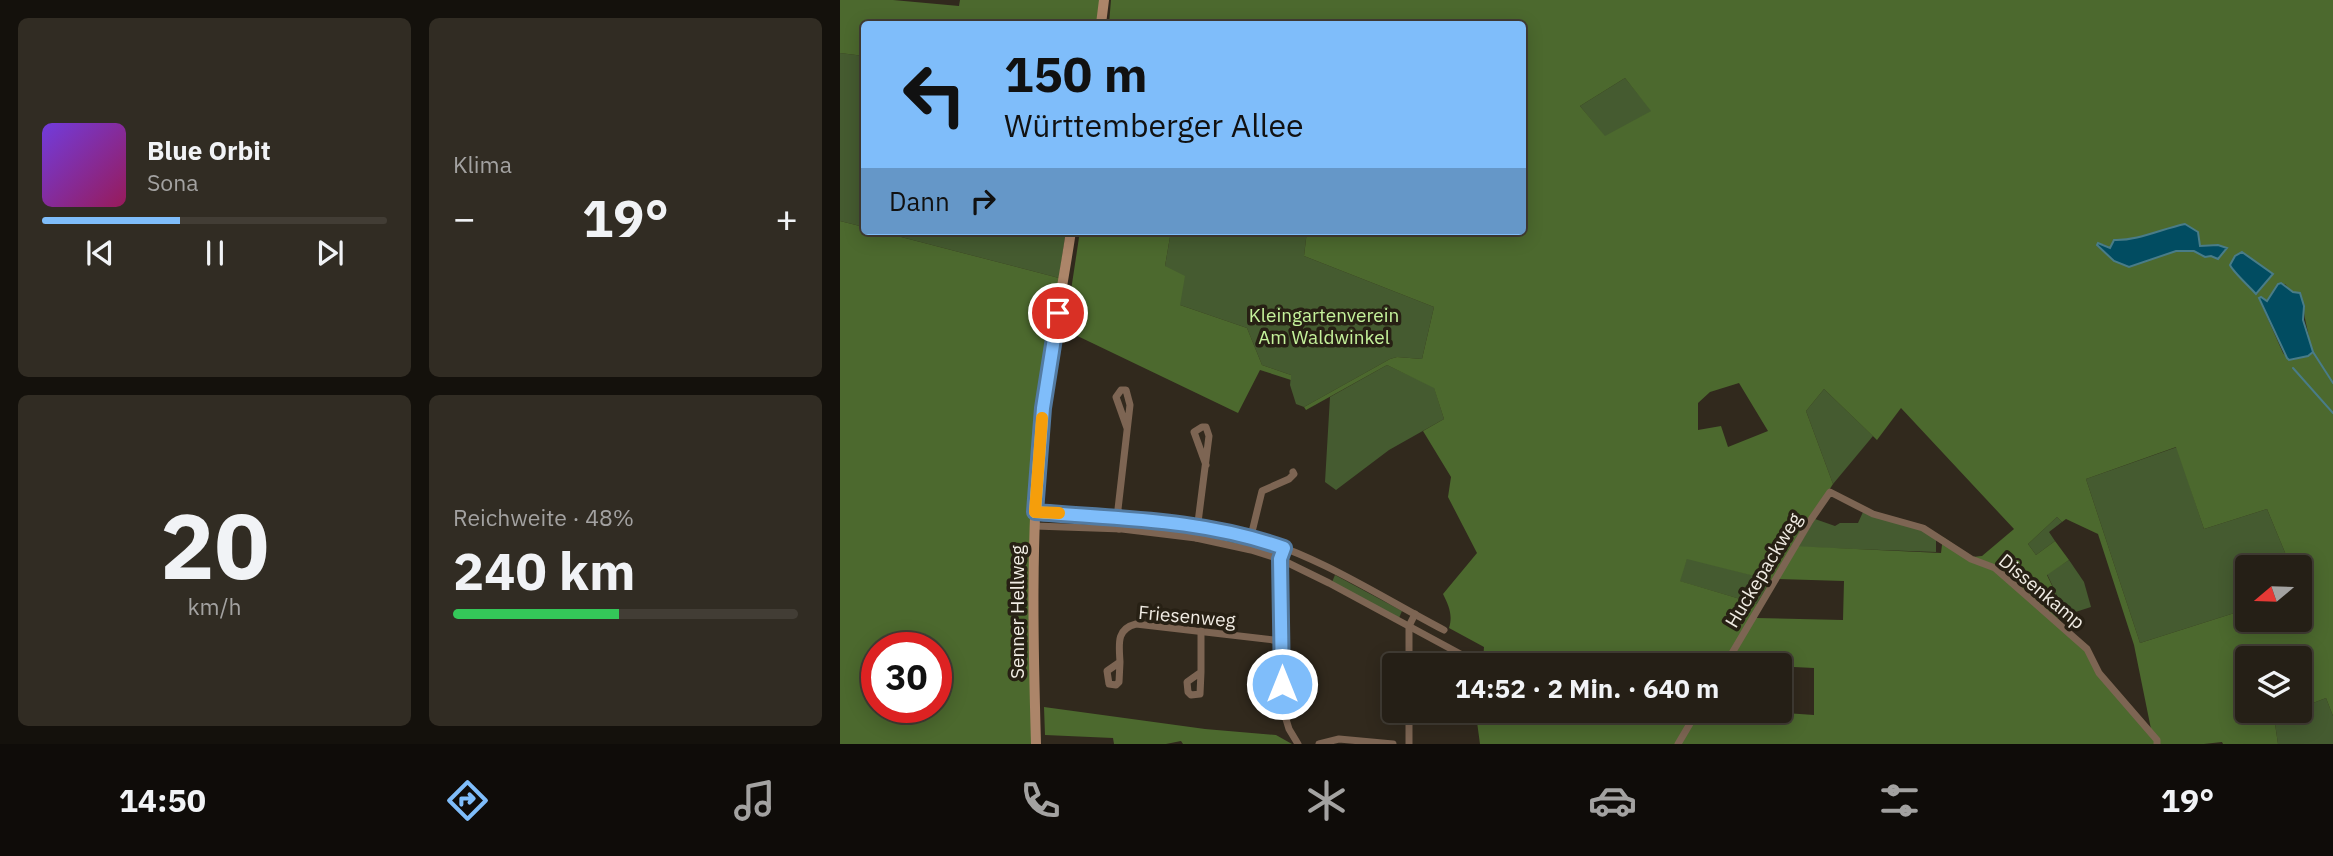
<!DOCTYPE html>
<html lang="de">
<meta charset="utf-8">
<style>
:root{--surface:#251f16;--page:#312c23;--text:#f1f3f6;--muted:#a3a2a1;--line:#423d35;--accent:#7fbdfa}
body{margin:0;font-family:"IBM Plex Sans",sans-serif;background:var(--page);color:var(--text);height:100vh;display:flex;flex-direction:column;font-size:26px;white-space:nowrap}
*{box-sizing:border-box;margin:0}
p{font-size:23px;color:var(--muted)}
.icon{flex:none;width:38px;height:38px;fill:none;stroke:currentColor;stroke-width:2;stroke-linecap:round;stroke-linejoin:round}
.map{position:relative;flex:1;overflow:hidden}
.drawer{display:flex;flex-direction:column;gap:18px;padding:18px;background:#14110c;width:840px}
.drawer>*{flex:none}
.banner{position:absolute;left:21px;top:21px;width:665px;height:214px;border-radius:7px;box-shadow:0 4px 18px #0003,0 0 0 2px var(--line);background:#7fbdfa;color:#111;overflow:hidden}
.needle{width:46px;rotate:251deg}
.controls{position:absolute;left:1395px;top:555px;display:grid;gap:14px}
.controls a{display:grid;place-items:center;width:77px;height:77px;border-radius:7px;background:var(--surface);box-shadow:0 4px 18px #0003,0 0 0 2px var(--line);font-size:35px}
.speed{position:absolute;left:21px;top:632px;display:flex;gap:14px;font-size:35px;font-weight:700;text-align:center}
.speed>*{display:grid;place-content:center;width:91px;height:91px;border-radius:50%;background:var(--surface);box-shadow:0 4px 18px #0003,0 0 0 2px var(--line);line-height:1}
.speed .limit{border:10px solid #d22;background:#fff;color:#111}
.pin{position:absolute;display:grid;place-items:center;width:60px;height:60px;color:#fff;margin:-30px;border:4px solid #fff;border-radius:50%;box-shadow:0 2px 7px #0007}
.me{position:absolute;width:77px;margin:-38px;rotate:0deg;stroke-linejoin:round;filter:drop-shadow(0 0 5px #0008)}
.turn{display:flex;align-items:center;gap:24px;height:147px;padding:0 28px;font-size:32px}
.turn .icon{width:91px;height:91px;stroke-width:2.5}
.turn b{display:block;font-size:49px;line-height:60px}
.then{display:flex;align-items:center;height:66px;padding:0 28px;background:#0003;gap:14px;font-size:26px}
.big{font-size:52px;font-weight:700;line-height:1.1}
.drawer .card{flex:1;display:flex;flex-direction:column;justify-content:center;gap:10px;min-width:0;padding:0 24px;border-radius:10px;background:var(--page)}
.drawer .dial{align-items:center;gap:0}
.dial b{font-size:91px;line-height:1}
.song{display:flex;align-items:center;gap:21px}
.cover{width:84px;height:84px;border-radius:10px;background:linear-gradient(135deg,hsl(260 70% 55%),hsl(330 70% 35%))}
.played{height:7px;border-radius:4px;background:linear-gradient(90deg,var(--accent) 40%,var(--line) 40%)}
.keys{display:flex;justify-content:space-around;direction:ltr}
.heat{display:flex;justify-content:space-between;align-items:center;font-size:38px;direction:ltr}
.charge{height:10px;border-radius:5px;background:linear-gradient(90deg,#34c759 48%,var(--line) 0)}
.drawer .tiles{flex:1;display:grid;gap:18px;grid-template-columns:repeat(2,1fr)}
.trip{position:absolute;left:542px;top:653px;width:410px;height:70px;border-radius:7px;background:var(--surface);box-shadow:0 4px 18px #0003,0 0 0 2px var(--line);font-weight:700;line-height:70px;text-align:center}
.tab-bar{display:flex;height:112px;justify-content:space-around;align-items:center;background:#0f0c09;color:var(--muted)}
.tab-bar .icon{width:49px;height:49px}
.tab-bar .current{color:var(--accent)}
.tab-bar b{font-size:32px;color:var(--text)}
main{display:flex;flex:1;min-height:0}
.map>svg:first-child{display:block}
.green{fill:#455b30}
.forest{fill:#4c692e;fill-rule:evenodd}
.water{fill:#014c61;stroke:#497c88;stroke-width:2}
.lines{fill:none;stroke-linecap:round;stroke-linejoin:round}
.stream{stroke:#497c88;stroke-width:2}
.street{stroke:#7d6553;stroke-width:7}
.secondary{stroke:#ac8569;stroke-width:10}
.route-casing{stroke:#537ba2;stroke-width:18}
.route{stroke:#7fbdfa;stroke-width:12}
.slow{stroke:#f59e0b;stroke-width:12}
.labels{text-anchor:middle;stroke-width:7;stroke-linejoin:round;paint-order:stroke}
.park-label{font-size:19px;fill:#c5f29b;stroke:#272014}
.street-label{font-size:19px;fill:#f1ece4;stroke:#272014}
</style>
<main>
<section class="drawer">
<div class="tiles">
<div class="card">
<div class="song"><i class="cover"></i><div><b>Blue Orbit</b><p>Sona</p></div></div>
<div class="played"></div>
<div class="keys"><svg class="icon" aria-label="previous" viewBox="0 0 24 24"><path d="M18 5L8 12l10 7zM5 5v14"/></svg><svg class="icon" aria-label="pause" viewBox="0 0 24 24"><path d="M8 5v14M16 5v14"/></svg><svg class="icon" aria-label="next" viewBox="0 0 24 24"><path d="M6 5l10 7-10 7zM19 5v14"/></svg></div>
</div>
<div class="card"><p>Klima</p>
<div class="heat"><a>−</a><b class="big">19°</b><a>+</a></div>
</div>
<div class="card dial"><b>20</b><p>km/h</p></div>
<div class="card"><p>Reichweite · 48%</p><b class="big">240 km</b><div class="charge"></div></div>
</div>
</section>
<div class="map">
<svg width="1493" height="744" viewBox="0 0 1493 744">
<rect width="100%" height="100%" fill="#31291d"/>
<g class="green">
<polygon points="0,53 24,56 24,227 0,221"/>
<polygon points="785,78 812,111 765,137 740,106"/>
<polygon points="38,231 226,231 219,278"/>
<polygon points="331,231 467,231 464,256 594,307 582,359 557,357 550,359 464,407 456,404 450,385 451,375 422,365 407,328 340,305 325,266"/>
<polygon points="547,365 594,387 604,419 549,450 496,490 485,482 490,397"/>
<polygon points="984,389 1033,436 993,484 966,411"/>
<polygon points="1337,447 1364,529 1427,509 1451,567 1407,567 1407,609 1300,643 1246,479"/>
<polygon points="1023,512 1082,530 1096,539 1096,552 958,547 975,519 995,526 1000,523 1018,523"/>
<polygon points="1217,517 1222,522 1209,532 1215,541 1196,555 1188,544"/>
<polygon points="288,521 353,528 353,535 287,528"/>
<polygon points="362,529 387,533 439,548 437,555 361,536"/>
<polygon points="847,558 931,580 917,604 839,581"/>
<polygon points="1229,560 1244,582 1251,607 1226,615 1207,574"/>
<polygon points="495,575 562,611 559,618 492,582"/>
<polygon points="1486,698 1493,716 1493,744 1438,744 1434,717 1452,711 1460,710 1460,708"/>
</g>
<g class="forest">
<polygon points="0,0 53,0 119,6 120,0 260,0 257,24 24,24 24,56 0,53"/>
<path d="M271,0H1493V716L1486,698L1460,708V658H1407V710L1452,711L1434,717L1438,744H1383L1382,742L1364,744H640L637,722L655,711L900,710L974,715V668L889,664L648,665L643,660L644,647L609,628C613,615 609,606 603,594L637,553L608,497L611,477L583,431L604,419L594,388L547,365L466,410L464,407L550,359L557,357L582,359L594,307L464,256L467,231H682V24H269ZM785,78L811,111L765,136L740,106ZM1345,224L1360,247L1378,245L1359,254L1354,251H1336L1289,267L1274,261L1257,246L1263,244L1270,248L1274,240C1298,241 1321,229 1345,224ZM1412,259L1433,274L1417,294L1397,272ZM1445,284L1464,306C1463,323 1474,341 1468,356L1449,360L1443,353L1419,299L1421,297L1427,301ZM899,383L928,431L888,447L881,426L858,430V403L870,392ZM984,389L1037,440L1061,408L1174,529L1142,556L1132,557L1103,537L1101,553L953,546L993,484L966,411ZM1336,447L1364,529L1427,509L1451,567H1460L1462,592L1460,593V620H1407V609L1300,643L1246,479ZM1217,517L1222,522L1226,519L1258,534L1294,645L1311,729L1260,672L1248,649L1217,618L1226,615L1207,575L1229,560L1215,541L1196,555L1188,544ZM847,559L930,580V581L917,604L840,581ZM938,579L1004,581L1003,620L916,618Z"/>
<path d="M0,221L24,227V231H38L219,278L201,396L193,744H0ZM37,648H96V707H37Z"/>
<polygon points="240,231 331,231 325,266 345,276 340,305 407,328 422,365 451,375 451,380 420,370 398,413 225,330"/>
<polygon points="204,707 365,729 436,735 452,744 343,744 341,741 326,744 274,744 273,738 205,735"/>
</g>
<g class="water">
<path d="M1345,224L1358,232L1360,246L1378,245L1387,248L1378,259L1371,256L1365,257L1354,251H1336L1289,267L1274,261L1257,245L1258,243L1270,248L1274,240C1298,241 1321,229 1345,224Z"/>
<path d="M1402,252L1433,274L1416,294C1409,286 1394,273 1390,265L1395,256Z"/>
<polygon points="1441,283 1453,292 1460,293 1464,306 1463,320 1473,352 1468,356 1449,360 1447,358 1419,298 1421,297 1427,301 1438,284"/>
</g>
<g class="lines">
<g class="stream">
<polyline points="1473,352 1493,383"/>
<polyline points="1453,368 1493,413"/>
</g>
<g class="street">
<path d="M195,512C264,517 346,517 412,537C481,557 541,597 604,630"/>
<polyline points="195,526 282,529 356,538 411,550 440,559 489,583 637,663"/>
<polyline points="279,529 280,516 278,509 290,405 286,390 281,390 276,397 287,428"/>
<polyline points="411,536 422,491 449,479 454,474 453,472"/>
<polyline points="356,538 369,436 366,427 362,427 354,432 366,465"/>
<polyline points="441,556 442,706 449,729 458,744"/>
<path d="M280,662L279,682L276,685L269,684L267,671L280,662C279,644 276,629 296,624L442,641"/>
<polyline points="569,665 569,626 575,614"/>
<polyline points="885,665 970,521 990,492 1033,514 1083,528 1131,559 1155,568 1247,649 1259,673 1317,740 1317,744"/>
<polyline points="361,672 360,694 351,695 348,692 347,682 361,672 361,631"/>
<polyline points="569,710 569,744"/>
<polyline points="479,744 499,739 553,744"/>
<polyline points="838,744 858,710"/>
</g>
<g class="secondary">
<polyline points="261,24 264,0"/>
<path d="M196,744C193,641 191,538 200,436C206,367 221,299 231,231"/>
</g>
</g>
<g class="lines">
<defs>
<path id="route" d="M218,313L203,408L195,512C280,519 362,519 444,548L440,559L442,684"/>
</defs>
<use href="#route" class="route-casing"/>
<use href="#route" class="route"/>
<polyline class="slow" points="202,418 195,512 219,513"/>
</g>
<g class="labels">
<g class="park-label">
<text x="484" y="322">Kleingartenverein<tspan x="484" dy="22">Am Waldwinkel</tspan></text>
</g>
<g class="street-label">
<text transform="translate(923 570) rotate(-59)" y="7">Huckepackweg</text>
<text transform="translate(1202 591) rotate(40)" y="7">Dissenkamp</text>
<text transform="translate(177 612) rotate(-90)" y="7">Senner Hellweg</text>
<text transform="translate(347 616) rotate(5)" y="7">Friesenweg</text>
</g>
</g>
</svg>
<div class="controls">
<a><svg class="needle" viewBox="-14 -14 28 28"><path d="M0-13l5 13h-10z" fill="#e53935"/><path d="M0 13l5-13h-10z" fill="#a3a2a1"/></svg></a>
<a><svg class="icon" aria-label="layers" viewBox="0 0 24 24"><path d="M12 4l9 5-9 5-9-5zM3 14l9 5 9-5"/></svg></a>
</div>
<div class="speed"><div class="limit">30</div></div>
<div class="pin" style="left:218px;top:313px;background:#d93025"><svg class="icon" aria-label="arrive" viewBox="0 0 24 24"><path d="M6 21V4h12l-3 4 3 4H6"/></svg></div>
<svg class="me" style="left:442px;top:684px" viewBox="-20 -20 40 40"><circle r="17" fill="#7fbdfa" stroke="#fff" stroke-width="3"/><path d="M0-11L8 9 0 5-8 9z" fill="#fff"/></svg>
<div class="trip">14:52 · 2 Min. · 640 m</div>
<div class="banner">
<div class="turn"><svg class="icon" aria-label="left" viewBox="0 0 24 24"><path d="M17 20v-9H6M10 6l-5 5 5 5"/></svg><div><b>150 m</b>Württemberger Allee</div></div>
<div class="then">Dann<svg class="icon" aria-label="right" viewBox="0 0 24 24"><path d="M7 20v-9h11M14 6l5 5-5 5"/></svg></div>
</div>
</div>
</main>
<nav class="tab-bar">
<b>14:50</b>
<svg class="icon current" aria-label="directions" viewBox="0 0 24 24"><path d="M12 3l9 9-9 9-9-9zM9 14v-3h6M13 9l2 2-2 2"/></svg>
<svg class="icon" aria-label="music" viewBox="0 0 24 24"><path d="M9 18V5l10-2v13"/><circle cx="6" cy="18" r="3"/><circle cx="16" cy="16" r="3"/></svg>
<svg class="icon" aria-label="phone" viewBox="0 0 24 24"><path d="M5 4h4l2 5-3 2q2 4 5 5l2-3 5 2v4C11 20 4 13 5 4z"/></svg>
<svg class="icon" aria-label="climate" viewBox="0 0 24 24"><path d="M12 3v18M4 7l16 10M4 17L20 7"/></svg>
<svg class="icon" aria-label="car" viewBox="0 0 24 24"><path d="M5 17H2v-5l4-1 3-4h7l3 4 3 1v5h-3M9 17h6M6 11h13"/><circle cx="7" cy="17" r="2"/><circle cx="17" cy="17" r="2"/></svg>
<svg class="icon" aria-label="filters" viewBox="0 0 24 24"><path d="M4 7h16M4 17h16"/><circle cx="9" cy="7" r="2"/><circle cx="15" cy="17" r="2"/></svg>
<b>19°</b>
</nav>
